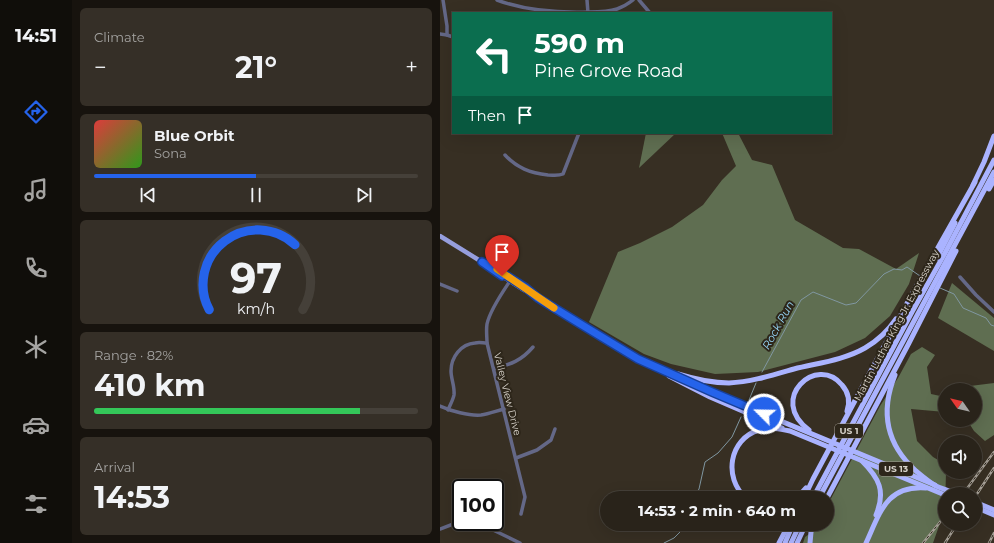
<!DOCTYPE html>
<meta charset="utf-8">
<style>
:root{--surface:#29231a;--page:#352f27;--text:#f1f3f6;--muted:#a5a4a2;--line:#454039;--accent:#2563eb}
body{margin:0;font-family:Montserrat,sans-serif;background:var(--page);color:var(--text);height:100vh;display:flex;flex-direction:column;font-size:15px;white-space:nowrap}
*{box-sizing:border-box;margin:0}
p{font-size:13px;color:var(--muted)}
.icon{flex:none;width:22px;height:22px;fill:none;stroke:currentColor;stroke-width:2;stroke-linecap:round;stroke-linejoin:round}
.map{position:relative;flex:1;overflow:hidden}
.sheet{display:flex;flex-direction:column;gap:8px;padding:8px;background:#17130e;width:368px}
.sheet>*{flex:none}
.banner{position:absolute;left:12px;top:12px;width:380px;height:122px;border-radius:0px;box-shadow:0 4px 16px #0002,0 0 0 1px var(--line);background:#0b6e4f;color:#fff;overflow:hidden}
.needle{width:26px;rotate:304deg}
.fabs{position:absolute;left:498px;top:383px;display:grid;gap:8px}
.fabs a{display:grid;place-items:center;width:44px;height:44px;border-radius:50%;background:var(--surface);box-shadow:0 4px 16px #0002,0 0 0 1px var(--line);font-size:20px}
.speed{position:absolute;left:12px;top:479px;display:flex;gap:8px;font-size:20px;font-weight:700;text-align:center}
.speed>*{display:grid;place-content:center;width:52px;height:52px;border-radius:50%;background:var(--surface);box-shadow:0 4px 16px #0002,0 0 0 1px var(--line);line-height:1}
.speed .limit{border:2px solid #111;border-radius:6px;background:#fff;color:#111}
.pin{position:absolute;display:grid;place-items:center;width:34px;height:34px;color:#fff;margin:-41px -17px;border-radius:50% 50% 50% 0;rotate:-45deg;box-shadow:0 0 4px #0007}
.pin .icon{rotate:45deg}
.me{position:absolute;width:44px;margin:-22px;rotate:293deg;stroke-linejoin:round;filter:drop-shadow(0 0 3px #0008)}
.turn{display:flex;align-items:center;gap:14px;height:84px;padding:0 16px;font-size:18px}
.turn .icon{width:52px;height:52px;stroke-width:2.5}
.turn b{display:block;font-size:28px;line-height:34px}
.then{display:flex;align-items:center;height:38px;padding:0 16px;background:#0003;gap:8px;font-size:15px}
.big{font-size:30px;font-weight:700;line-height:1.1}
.sheet .widget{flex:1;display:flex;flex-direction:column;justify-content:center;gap:6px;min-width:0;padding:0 14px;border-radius:6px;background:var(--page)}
.sheet .dial{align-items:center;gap:0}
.dial svg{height:104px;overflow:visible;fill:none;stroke:var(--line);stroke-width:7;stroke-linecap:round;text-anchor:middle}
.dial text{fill:var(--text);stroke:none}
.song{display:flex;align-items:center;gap:12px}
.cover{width:48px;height:48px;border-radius:6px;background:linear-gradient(135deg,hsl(0 70% 55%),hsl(110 70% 35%))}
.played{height:4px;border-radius:2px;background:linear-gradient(90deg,var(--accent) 50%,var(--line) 50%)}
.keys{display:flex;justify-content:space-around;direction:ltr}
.heat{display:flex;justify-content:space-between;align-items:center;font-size:22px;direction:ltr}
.charge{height:6px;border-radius:3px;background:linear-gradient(90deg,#34c759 82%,var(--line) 0)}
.trip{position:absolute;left:160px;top:491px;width:234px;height:40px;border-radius:20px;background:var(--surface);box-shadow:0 4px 16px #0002,0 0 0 1px var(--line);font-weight:700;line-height:40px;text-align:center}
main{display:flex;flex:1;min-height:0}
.tabs{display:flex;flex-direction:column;width:72px;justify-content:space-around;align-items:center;background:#100e0a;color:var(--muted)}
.tabs .icon{width:28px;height:28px}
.tabs .on{color:var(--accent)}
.tabs b{font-size:18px;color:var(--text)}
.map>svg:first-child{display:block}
.forest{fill:#5f6e51}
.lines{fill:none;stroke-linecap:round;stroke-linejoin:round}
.stream{stroke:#8097a1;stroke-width:1}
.minor{stroke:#646887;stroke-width:3.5}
.major{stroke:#969edd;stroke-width:4.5}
.highway{stroke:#aab3ff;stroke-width:5}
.rail-casing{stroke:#a7a198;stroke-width:2.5}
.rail{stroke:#2d261a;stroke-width:1;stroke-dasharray:3;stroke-linecap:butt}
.route-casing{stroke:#184099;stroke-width:10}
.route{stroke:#2563eb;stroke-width:7}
.slow{stroke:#f59e0b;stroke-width:7}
.labels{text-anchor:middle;stroke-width:4;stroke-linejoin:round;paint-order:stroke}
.shield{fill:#2d261a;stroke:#a49e95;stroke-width:1}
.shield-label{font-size:9px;font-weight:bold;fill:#d7d2ca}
.street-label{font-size:10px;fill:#d7d2ca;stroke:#2d261a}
.water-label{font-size:11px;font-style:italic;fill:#96d5f6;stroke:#2d261a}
</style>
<main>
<nav class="tabs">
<b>14:51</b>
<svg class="icon on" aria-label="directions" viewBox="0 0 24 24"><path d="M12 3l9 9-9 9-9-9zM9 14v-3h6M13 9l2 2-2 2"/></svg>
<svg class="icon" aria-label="music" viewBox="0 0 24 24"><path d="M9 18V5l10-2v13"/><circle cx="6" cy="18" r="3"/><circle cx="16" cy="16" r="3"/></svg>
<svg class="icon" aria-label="phone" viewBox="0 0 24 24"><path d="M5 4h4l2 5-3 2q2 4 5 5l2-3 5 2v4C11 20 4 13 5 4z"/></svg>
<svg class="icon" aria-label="climate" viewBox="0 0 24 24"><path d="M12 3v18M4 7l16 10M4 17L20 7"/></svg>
<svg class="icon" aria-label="car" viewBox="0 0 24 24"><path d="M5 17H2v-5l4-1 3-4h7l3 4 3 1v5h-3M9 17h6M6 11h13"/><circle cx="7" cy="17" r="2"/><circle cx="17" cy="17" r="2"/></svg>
<svg class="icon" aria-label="filters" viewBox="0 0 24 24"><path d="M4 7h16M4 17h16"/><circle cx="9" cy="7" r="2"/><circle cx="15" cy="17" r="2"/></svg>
</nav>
<section class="sheet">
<div class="widget"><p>Climate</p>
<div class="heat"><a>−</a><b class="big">21°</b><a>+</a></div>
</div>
<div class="widget">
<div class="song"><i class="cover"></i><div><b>Blue Orbit</b><p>Sona</p></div></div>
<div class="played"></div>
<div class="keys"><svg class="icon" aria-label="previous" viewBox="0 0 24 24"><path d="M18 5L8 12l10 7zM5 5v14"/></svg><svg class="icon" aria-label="pause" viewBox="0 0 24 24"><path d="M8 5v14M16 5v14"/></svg><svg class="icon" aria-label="next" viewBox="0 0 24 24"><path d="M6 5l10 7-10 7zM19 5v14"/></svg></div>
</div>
<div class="widget dial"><svg viewBox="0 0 100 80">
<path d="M14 69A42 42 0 1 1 86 69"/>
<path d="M14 69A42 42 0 0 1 80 19" stroke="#2563eb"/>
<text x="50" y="56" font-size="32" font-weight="700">97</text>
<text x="50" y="72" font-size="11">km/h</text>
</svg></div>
<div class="widget"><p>Range · 82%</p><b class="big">410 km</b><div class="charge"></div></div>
<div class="widget"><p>Arrival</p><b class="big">14:53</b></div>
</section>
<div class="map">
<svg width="554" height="543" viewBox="0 0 554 543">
<rect width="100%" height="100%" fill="#372f23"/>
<g class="forest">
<polygon points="206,133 236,133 199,168"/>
<polygon points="282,133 298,133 312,160 332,165 355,220 403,248 419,249 456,269 479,253 469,284 450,316 425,338 395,352 318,372 275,374 231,364 204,354 149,322 178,252 200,243 232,227 263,205 282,180 296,166"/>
<polygon points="512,283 554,318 554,351 498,318"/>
<polygon points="482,347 495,355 487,367 491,394 505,397 505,412 471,409 477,441 493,457 505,464 505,472 506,472 505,509 493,543 363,543 365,537 375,530 378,524 387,524 387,506 440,406 458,378 471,354"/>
<polygon points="554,383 554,435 545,441 534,431 527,420 535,420 535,390 528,390 530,386"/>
</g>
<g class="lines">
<g class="stream">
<polyline points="500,288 514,294 523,308 546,318 551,325 554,326"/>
<polyline points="322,372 361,300 373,292 406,305 416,303 444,274 454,269 462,270 467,267 480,276"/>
<polyline points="309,400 316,383"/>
<polyline points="253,498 259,489 265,462 278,453 292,437 301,417"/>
<polyline points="224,543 234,538 246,526 246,524"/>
</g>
<g class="minor">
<polyline points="3,0 7,26 7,35"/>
<path d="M57,0C86,11 117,13 149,12C158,12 168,12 177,9C183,7 188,4 193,0"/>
<polyline points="147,0 148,13"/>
<polyline points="199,0 210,13"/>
<polyline points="0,34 7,35 13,37"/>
<path d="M65,155C77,168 90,173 108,175C114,175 118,176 123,174L139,133"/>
<polyline points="520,277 536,295 554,312"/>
<path d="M70,281C62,293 50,310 47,324C46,330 47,337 47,343L85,497L81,514"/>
<polyline points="0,284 17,291"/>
<path d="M54,369C71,364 81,361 93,347"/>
<path d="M0,406C11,411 29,416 41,415C49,414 56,411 64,409"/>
<path d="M8,410C10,405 13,400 14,395C15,387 11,379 11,371C11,357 21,344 35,343C39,342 43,343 47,343"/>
<polyline points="76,458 97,450 111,440 115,429"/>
<polyline points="44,522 51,529 80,543"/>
<polyline points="0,529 21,521"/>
</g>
<polyline class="major" points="0,236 42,262 54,271 84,290 98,297 168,341 198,359"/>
<g class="highway">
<polyline points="533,185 544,162 554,136"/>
<polyline points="549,189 554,180"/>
<polyline points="497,258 515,223"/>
<polyline points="198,359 295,402 495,485"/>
<path d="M238,374C254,379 271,383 289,383C311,382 333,375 354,369C378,363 404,360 425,348C437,341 448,331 456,319"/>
<path d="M455,375C440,412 446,444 476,471C482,476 489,482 496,486C503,489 510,491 516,494"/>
<polyline points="229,376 270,397 342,428"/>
<path d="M369,430C327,399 377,354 402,385C409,393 410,402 407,411"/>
<path d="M422,461C439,478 446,491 436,515"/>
<path d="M306,498C283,478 289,439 319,430C330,427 340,429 350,431L505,495"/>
<polyline points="357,498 366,488"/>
<polyline points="364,498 373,479 478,283 535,182"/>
<polyline points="373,498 472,312 505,253 554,160"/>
<polyline points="379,498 554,172"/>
<polyline points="387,498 469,343 516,251"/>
<polyline points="535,502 554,510"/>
<polyline points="535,507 554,515"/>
<polyline points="339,543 349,524"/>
<polyline points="345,543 353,524"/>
<polyline points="351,543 360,524"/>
<polyline points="357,543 366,524"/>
<polyline points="370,543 371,532 374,524"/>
<path d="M426,543C440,513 446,485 486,488"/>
</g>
<defs>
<g id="rail">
<polyline points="523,494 554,452"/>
<polyline points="535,497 554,468"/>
<polyline points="483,543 505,516"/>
<polyline points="505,543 517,524"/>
<polyline points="549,543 554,533"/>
</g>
</defs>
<use href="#rail" class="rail-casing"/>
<use href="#rail" class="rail"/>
</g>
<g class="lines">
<defs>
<polyline id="route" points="62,276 42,262 56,269 86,288 98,298 142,325 198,359 272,392 324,414"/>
</defs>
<use href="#route" class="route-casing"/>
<use href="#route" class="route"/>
<polyline class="slow" points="57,269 114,308"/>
</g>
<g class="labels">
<g class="shield">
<rect x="395" y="424" width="28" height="14" rx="3"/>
<rect x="439" y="462" width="34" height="14" rx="3"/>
</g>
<g class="shield-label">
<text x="409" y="434">US 1</text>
<text x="456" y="472">US 13</text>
</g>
<g class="street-label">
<text transform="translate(456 325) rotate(-62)" y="4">Martin Luther King Jr. Expressway</text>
<text transform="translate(68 394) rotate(76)" y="4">Valley View Drive</text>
</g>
<g class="water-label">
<text transform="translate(338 325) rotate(-61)" y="4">Rock Run</text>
</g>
</g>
</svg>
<div class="fabs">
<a><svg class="needle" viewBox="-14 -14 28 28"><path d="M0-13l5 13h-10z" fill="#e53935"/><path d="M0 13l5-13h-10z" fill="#a5a4a2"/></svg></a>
<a><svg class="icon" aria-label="sound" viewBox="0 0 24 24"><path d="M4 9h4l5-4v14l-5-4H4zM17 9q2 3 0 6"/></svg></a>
<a><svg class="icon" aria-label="search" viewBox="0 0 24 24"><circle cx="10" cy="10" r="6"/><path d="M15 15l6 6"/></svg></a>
</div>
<div class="speed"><div class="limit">100</div></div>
<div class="pin" style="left:62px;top:276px;background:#d93025"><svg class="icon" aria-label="arrive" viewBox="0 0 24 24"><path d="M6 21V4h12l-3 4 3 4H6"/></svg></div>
<svg class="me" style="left:324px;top:414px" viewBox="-20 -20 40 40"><circle r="17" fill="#2563eb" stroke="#fff" stroke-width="3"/><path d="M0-11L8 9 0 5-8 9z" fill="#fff"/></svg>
<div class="trip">14:53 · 2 min · 640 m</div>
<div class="banner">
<div class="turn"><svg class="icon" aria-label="left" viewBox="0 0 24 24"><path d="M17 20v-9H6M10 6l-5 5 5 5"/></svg><div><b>590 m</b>Pine Grove Road</div></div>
<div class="then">Then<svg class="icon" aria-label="arrive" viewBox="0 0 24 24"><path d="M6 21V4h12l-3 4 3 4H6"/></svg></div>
</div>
</div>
</main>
